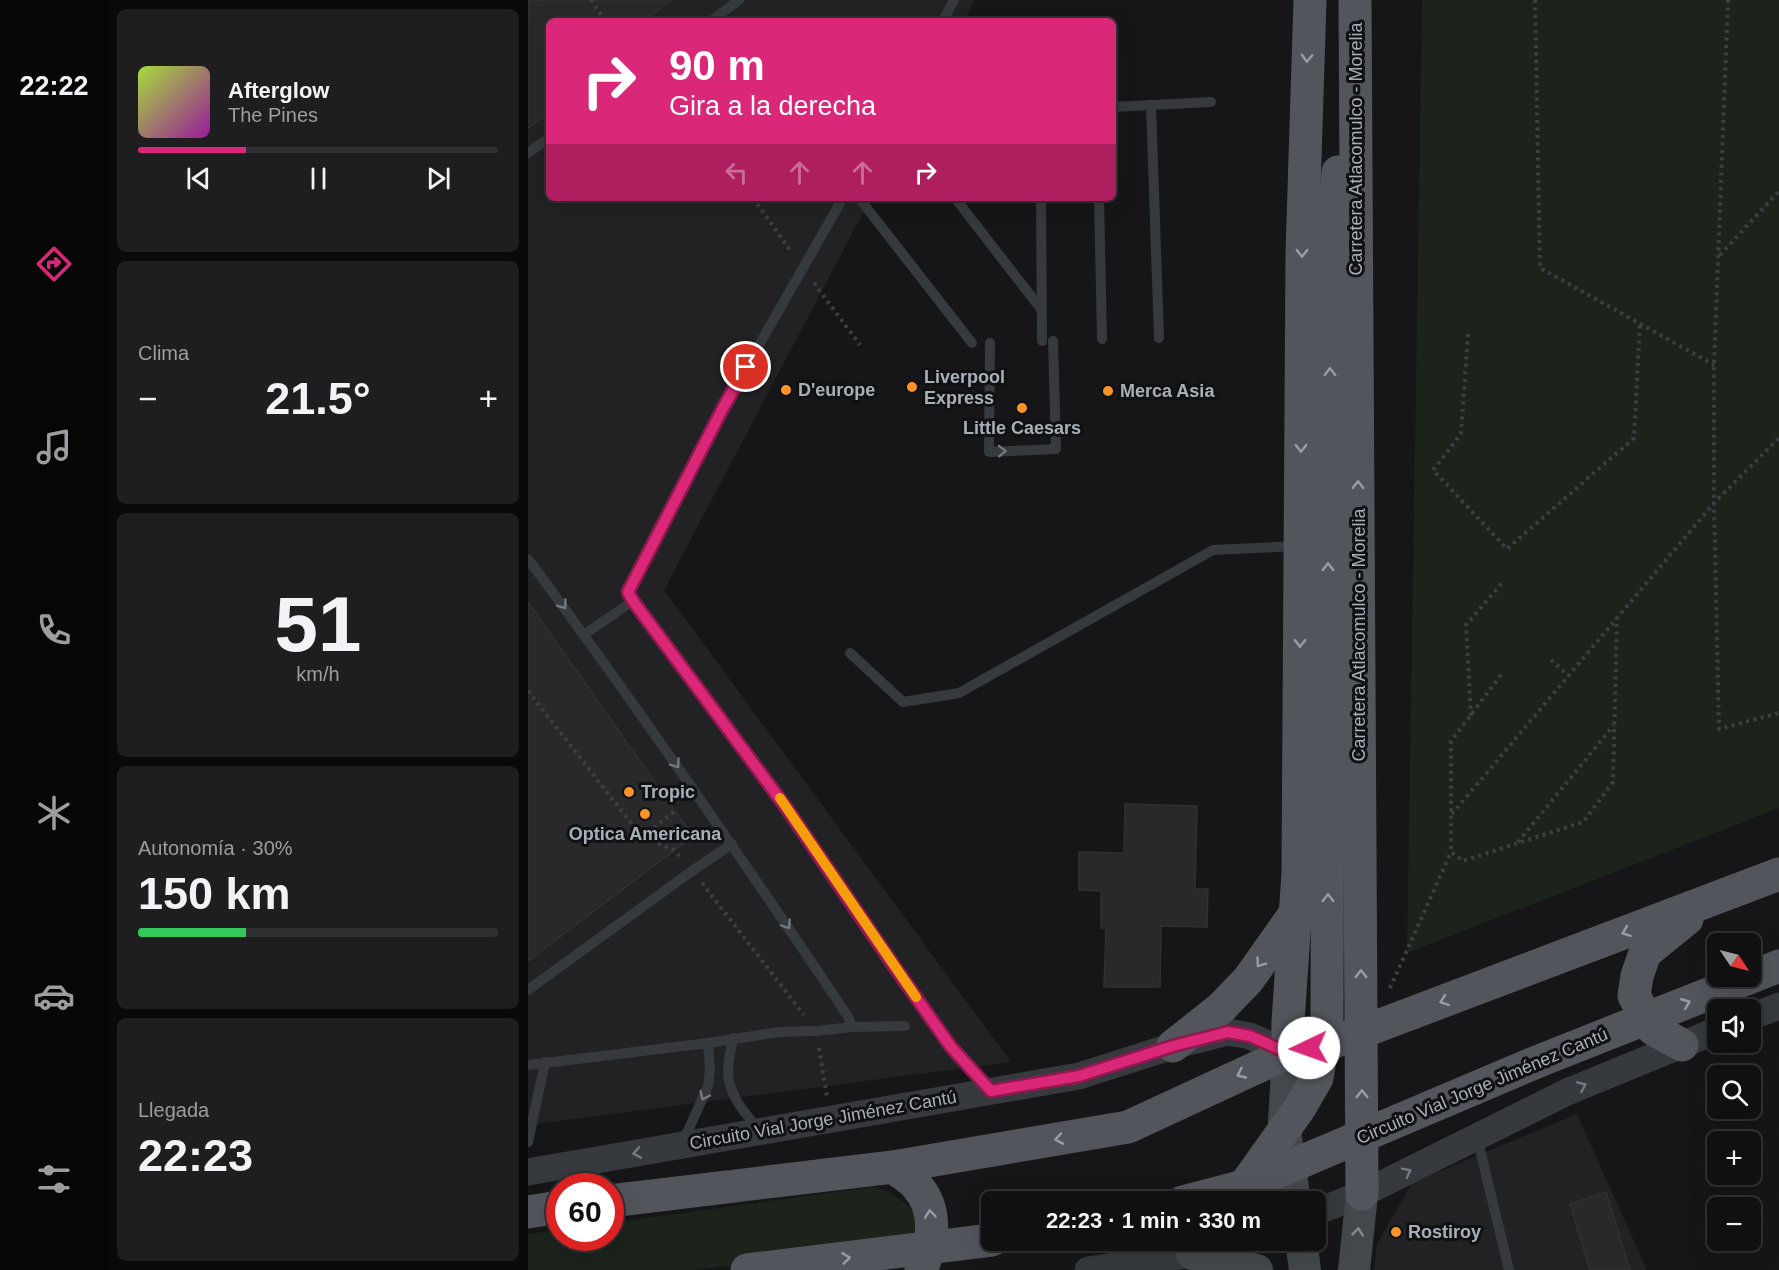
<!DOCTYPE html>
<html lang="es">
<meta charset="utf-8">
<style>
:root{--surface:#101012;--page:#1e1e20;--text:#f1f3f6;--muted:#9c9d9f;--line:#303032;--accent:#db2777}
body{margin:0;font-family:Arial,sans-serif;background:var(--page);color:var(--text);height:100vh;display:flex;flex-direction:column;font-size:22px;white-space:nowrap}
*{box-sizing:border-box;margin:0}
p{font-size:20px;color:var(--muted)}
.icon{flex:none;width:33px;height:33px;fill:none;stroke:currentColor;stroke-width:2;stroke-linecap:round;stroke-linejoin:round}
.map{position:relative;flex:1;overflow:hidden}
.sheet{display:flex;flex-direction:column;gap:9px;padding:9px;background:#09090a;width:420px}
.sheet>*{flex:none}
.guide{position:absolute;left:18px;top:18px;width:570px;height:183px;border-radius:9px;box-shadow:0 6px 24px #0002,0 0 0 2px var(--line);background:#db2777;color:#fff;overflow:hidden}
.needle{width:39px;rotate:125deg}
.controls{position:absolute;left:1179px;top:933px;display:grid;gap:12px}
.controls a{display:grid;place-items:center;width:54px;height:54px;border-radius:9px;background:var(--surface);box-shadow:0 6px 24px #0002,0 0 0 2px var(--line);font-size:30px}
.speed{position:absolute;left:18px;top:1173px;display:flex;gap:12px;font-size:30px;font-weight:700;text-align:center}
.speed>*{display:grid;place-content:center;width:78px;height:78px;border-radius:50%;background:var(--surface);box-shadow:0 6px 24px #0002,0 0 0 2px var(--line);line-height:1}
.speed .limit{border:9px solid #d22;background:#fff;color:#111}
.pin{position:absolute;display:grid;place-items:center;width:51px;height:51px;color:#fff;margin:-26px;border:3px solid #fff;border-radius:50%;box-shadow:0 2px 6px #0007}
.me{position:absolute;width:66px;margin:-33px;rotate:267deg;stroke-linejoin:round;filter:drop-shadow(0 0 4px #0008)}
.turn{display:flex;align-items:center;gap:21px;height:126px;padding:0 24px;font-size:27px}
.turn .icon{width:78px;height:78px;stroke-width:2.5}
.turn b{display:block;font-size:42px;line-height:51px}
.lanes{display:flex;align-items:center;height:57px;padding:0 24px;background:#0003;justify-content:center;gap:30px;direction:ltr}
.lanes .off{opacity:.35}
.big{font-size:45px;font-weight:800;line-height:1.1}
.sheet .widget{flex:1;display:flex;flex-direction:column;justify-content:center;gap:9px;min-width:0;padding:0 21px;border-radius:9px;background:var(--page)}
.sheet .dial{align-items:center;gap:0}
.dial b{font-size:78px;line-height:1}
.song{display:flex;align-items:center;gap:18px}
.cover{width:72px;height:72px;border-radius:9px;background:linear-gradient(135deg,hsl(80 70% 55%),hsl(300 70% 35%))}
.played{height:6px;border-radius:3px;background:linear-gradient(90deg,var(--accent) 30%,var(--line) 30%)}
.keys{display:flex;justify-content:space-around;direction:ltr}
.heat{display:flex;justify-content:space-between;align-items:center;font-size:33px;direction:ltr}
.charge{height:9px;border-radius:4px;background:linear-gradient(90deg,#34c759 30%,var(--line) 0)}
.trip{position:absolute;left:453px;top:1191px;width:345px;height:60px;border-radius:9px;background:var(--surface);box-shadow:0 6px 24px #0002,0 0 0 2px var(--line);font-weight:800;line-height:60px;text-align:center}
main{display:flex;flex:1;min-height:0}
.menu{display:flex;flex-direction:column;width:108px;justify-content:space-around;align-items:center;background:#060607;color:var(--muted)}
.menu .icon{width:42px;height:42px}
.menu .active{color:var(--accent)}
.menu b{font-size:27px;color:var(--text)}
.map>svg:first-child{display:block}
.built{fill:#222225}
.green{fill:#1b231b}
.building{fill:#29292c;stroke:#303034;stroke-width:1.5}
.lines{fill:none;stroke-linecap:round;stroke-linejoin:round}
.path{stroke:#3c4044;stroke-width:4;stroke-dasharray:3 4.5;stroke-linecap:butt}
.service{stroke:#36393d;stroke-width:10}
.tertiary{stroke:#36393d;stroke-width:27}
.secondary{stroke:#44484d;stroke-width:32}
.primary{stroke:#52565c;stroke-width:33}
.primary-bridge{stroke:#52565c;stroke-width:33}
.oneway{stroke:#969da6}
.oneway2{stroke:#747a81}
.oneway3{stroke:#848b93}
.route-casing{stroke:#8e194d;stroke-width:15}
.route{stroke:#db2777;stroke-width:10}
.slow{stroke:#f59e0b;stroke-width:10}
.poi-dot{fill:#fe9328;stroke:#111113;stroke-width:2}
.labels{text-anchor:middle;stroke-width:6;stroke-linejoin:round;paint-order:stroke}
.street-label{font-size:18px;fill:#a7afb9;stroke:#111113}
.poi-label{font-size:18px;font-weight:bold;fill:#a7afb9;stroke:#111113;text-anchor:start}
</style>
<main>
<nav class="menu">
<b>22:22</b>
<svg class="icon active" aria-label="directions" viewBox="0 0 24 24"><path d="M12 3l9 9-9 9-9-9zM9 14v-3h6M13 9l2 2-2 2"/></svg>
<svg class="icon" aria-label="music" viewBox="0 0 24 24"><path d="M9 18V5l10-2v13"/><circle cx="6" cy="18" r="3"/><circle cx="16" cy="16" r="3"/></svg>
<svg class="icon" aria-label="phone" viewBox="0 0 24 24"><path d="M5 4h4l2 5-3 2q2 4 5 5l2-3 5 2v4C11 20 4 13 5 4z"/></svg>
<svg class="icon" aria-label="climate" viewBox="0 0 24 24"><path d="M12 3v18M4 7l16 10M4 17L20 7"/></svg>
<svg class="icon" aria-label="car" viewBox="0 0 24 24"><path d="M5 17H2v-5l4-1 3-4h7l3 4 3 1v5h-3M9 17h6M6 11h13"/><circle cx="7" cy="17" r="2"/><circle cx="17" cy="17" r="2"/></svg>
<svg class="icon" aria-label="filters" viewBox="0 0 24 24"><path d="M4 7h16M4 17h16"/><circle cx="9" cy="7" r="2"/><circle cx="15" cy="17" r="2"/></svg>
</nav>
<section class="sheet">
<div class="widget">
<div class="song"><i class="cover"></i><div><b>Afterglow</b><p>The Pines</p></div></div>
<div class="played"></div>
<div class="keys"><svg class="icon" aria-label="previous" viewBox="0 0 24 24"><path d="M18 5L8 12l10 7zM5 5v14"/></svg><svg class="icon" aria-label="pause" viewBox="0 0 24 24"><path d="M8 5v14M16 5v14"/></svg><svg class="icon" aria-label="next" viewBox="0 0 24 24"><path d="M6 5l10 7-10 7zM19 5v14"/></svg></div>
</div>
<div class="widget"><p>Clima</p>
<div class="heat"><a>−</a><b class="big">21.5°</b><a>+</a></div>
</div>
<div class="widget dial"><b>51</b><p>km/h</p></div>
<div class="widget"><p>Autonomía · 30%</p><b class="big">150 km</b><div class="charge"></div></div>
<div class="widget"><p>Llegada</p><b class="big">22:23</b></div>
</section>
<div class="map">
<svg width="1251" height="1270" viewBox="0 0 1251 1270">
<rect width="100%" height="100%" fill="#161618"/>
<g class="built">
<polygon points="0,0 447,0 436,21 21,21 21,198 343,198 136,590 483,1062 0,1125"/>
<polygon points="1049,1114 1119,1270 846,1270 849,1244 884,1183"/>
</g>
<g class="green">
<polygon points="894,0 1251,0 1251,808 879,953"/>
<path d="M343,1187C360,1188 379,1203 390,1216L389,1239L292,1256L166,1270H0V1234L31,1230L32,1238H82L83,1223Z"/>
</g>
<g class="building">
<polygon points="0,0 143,0 116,21 21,21 21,113 0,128"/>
<polygon points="0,602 165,836 0,961"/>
<polygon points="597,804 669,806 667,889 680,889 679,927 633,926 632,987 576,987 578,928 573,928 573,891 551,890 551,852 596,853"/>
<polygon points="1078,1192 1102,1270 1062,1270 1042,1204"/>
</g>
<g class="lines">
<g class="path">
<polyline points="63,0 77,21"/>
<polyline points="1007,0 1012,268 1186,365"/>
<polyline points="1200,0 1186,365 1186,503 1191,729 1251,713"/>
<polyline points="225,198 264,253"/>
<polyline points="1192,255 1251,191"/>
<polyline points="286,283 332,345"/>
<polyline points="940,334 933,434 905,470 979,549 1106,438 1112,323"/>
<polyline points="1023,660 1040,675"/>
<polyline points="973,675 923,741 923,852 935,861 1055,822 1085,782 1089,617"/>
<polyline points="0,691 114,837 146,850 154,859"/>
<polyline points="943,716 938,625 974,583"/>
<polyline points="924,814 1186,503 1251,438"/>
<polyline points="114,837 147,811"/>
<polyline points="990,842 1086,725"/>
<polyline points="174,883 276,1015"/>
<polyline points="862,988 923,852"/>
<polyline points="291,1048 299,1097"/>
</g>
<g class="service">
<polyline points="183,21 211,0"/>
<polyline points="415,21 426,0"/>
<polyline points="623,105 631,338"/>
<polyline points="585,107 683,102"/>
<polyline points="0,153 21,138"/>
<polyline points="315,198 195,408 100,592 105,601 257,806 368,969 423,1047 461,1089"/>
<polyline points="331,198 444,343"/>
<polyline points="427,198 513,309"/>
<polyline points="513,198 514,341"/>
<polyline points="571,198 574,339"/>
<polyline points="462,343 461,452 528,449 525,341"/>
<path d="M0,559C108,704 210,853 311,1003L320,1017L324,1027L288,1031L251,1032L180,1043L0,1065"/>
<polyline points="57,634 105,601"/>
<polyline points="322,653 375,702 431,693 685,550 769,546"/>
<polyline points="0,990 164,871 204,844"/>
<polyline points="324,1027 377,1026"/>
<path d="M205,1038C203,1049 200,1060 200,1071C200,1094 216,1112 230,1129"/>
<polyline points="949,1137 981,1270"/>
<polyline points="0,1142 17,1062"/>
<polyline points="155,1142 180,1086 182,1069 180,1043"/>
</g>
<g class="tertiary">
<polyline points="1222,1017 1251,1006"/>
<polyline points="0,1172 551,1076 645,1046 700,1032 722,1036 760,1053"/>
<polyline points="788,1212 834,1194 1039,1092 1190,1030"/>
<polyline points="560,1270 664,1254 704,1240"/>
</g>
<g class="secondary">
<polyline points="760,1053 756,1123 767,1202"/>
<polyline points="773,1240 777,1270"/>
<polyline points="664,1254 729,1270"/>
<polyline points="826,1270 834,1194"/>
</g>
<g class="primary">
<polyline points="827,0 834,1194"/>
<polyline points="800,647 803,246 810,172"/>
<polyline points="1154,1045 1125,1029 1106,996 1109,976 1117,953 1159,919"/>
<polyline points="645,1046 693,1008 720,980 766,915"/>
<polyline points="760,1053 760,1022 770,873 774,253 782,0"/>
<path d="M365,1167C373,1173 382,1178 388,1185C410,1209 406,1242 393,1270"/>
<polyline points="82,1201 365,1167 600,1127 760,1053 803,1043 834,1032 1251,874"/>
<polyline points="0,1212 32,1207"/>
</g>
<g class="primary-bridge">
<polyline points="716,1186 771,1109 789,1078 799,1019 800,647"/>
<polyline points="655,1202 716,1186 1011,1061 1251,966"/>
<polyline points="219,1270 464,1240"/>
</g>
</g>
<defs><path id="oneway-chevron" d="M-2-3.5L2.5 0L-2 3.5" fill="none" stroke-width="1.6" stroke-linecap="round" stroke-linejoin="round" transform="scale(1.5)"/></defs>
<g class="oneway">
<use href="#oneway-chevron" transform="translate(779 58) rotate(92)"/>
<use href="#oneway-chevron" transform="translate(774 253) rotate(91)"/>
<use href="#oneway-chevron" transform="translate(802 372) rotate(-90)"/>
<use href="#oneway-chevron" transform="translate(773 448) rotate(90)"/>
<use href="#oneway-chevron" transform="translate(830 485) rotate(-90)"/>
<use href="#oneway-chevron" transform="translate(800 567) rotate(-90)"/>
<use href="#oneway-chevron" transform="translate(772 643) rotate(91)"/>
<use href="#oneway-chevron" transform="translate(800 898) rotate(-90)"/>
<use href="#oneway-chevron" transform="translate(1098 932) rotate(159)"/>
<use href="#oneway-chevron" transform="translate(732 963) rotate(125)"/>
<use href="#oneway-chevron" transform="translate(833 974) rotate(-90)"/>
<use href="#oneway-chevron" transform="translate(916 1001) rotate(159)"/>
<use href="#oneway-chevron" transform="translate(1158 1003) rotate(-22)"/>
<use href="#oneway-chevron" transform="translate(713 1074) rotate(155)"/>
<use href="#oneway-chevron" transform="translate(834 1094) rotate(-90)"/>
<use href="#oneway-chevron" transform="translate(531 1139) rotate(170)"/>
<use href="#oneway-chevron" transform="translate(402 1214) rotate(-97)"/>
<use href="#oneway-chevron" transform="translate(318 1258) rotate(-7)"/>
</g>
<g class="oneway2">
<use href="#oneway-chevron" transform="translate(474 451) rotate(-2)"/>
<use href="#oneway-chevron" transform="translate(35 605) rotate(53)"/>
<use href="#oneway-chevron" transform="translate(148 764) rotate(55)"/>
<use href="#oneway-chevron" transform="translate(259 925) rotate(56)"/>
<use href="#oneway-chevron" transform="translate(1054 1086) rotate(-23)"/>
<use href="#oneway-chevron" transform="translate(176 1096) rotate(115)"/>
<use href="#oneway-chevron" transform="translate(109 1153) rotate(170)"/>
<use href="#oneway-chevron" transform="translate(879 1172) rotate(-27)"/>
</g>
<use class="oneway3" href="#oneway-chevron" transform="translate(830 1232) rotate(-84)"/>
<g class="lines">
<defs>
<polyline id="route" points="218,367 195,408 100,592 105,601 257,806 368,969 423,1047 463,1091 551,1076 645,1046 700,1032 722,1036 760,1053 781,1048"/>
</defs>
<use href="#route" class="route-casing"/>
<use href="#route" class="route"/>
<polyline class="slow" points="252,798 388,997"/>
</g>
<g class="poi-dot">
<circle cx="384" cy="387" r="6"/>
<circle cx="258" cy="390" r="6"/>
<circle cx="580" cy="391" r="6"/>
<circle cx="494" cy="408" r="6"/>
<circle cx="101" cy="792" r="6"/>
<circle cx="117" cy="814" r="6"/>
<circle cx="868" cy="1232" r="6"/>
</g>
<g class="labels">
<g class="street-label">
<text transform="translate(828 149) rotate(-90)" y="6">Carretera Atlacomulco - Morelia</text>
<text transform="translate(831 635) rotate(-90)" y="6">Carretera Atlacomulco - Morelia</text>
<text transform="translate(954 1086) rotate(-23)" y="6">Circuito Vial Jorge Jiménez Cantú</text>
<text transform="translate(295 1120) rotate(-10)" y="6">Circuito Vial Jorge Jiménez Cantú</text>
</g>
<g class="poi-label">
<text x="396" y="383">Liverpool<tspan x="396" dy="21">Express</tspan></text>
<text x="270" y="396">D'europe</text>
<text x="592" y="397">Merca Asia</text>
<text x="494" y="434" text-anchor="middle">Little Caesars</text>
<text x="113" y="798">Tropic</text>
<text x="117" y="840" text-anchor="middle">Optica Americana</text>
<text x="880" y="1238">Rostiroy</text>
</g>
</g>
</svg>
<div class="controls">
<a><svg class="needle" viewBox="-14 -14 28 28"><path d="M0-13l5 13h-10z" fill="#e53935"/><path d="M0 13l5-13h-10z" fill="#9c9d9f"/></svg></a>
<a><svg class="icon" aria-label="sound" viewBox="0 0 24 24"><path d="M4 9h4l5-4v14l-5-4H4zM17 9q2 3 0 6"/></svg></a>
<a><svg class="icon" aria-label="search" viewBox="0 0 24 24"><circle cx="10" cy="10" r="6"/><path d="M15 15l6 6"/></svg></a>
<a>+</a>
<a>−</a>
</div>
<div class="speed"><div class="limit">60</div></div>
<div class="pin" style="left:218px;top:367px;background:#d93025"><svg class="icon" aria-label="arrive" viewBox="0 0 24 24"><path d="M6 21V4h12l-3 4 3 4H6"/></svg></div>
<svg class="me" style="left:781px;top:1048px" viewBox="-20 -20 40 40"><circle r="19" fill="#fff"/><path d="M0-13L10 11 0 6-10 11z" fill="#db2777"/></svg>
<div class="trip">22:23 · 1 min · 330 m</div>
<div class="guide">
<div class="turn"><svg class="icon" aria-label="right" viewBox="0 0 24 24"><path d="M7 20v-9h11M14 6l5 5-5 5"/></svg><div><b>90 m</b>Gira a la derecha</div></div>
<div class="lanes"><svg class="icon off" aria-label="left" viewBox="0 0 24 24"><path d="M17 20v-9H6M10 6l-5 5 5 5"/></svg><svg class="icon off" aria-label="ahead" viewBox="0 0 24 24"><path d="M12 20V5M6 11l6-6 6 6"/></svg><svg class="icon off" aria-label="ahead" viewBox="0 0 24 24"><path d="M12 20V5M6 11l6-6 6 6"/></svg><svg class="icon" aria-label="right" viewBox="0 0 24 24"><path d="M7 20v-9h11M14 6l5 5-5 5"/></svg></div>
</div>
</div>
</main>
